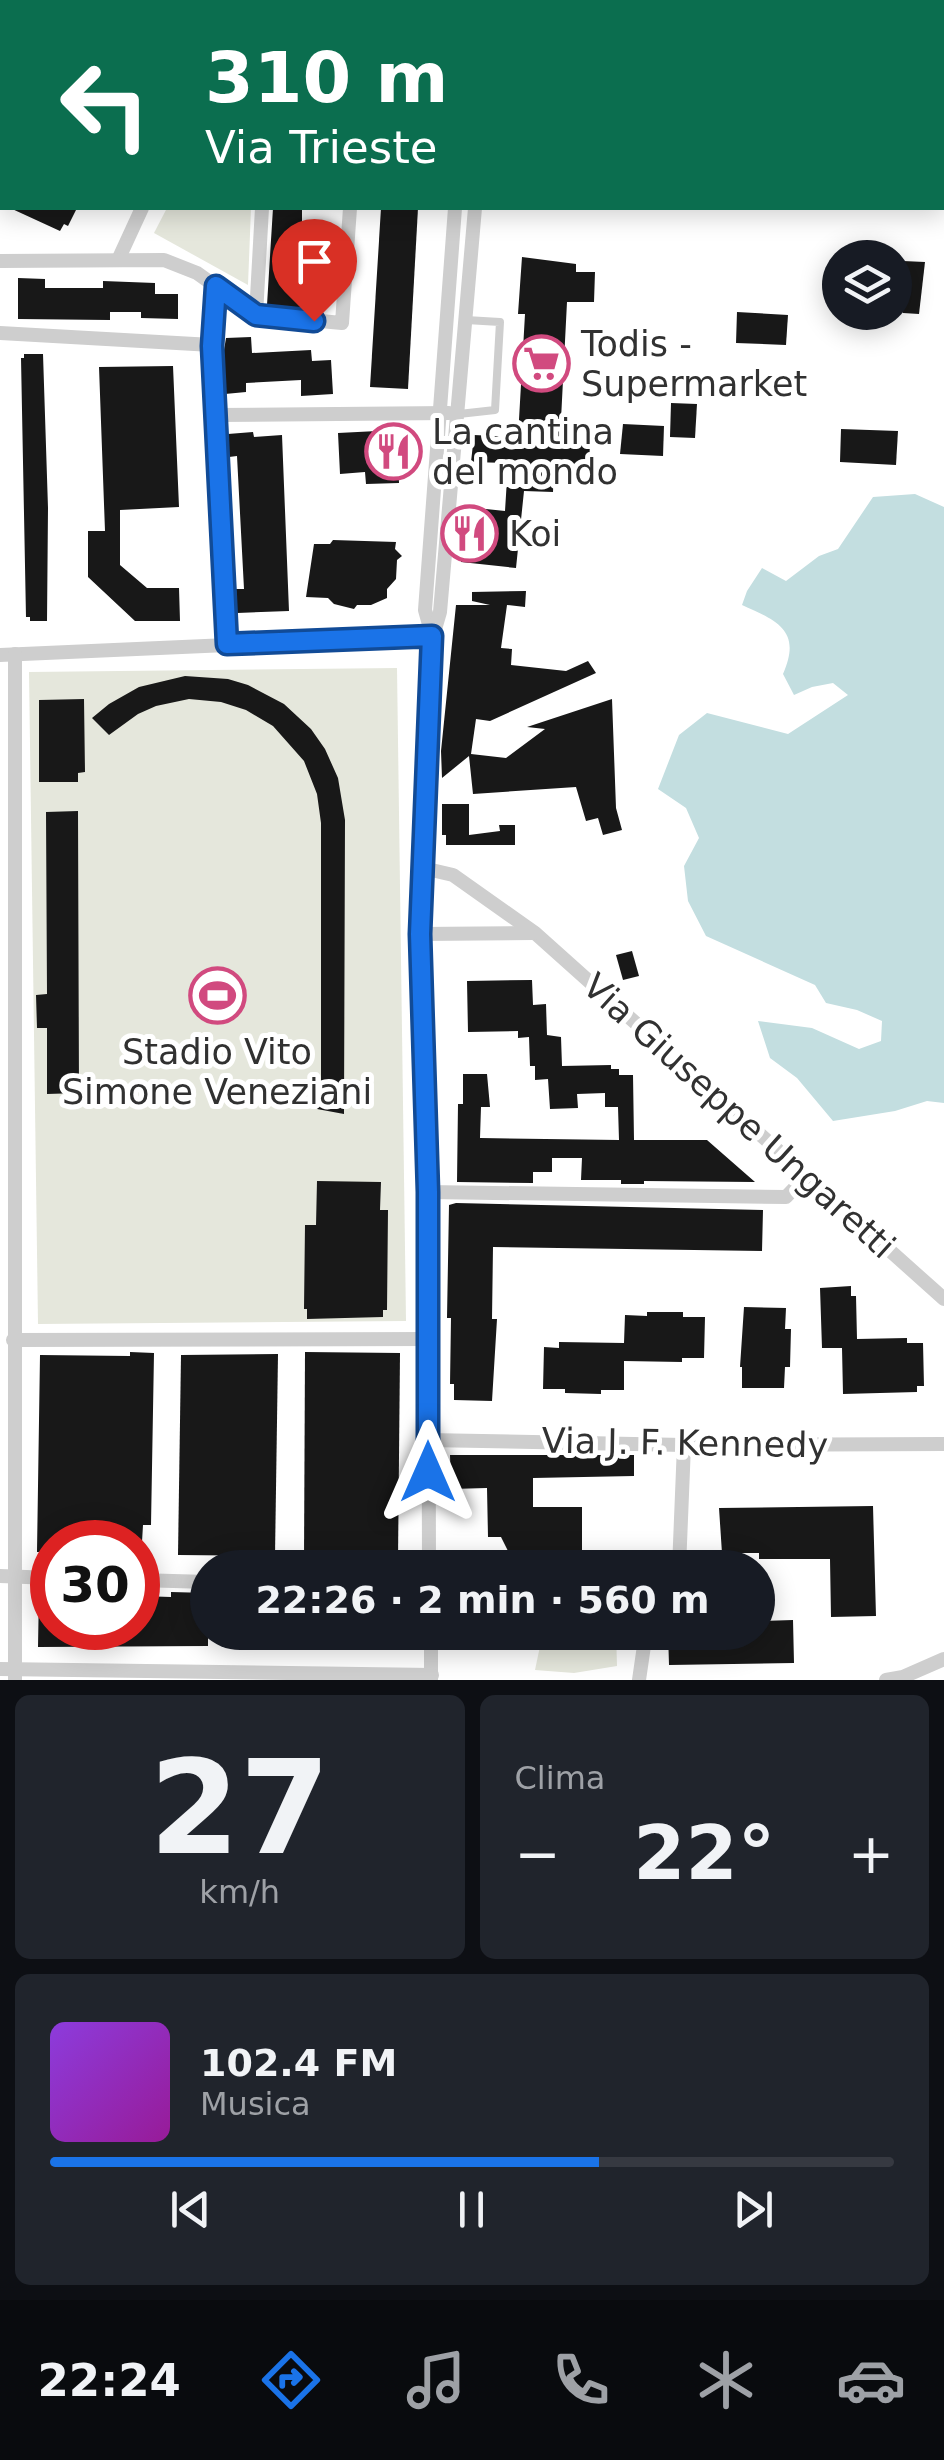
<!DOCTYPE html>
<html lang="it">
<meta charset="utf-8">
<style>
:root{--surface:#171b24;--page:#20242c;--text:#f1f3f6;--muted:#9ea1a6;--line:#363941;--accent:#1a73e8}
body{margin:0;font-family:"DejaVu Sans",sans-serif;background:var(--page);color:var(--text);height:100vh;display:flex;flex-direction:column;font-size:38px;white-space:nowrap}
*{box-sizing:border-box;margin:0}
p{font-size:32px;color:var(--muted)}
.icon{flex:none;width:55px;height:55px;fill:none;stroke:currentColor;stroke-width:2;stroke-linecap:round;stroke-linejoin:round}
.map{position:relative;height:1680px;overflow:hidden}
.sheet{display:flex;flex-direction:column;gap:15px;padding:15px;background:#0d0f14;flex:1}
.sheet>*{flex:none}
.banner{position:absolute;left:0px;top:0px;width:945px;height:210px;box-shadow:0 5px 25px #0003;background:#0b6e4f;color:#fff;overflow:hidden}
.buttons{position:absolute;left:822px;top:240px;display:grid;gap:20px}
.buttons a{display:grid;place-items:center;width:90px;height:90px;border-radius:50%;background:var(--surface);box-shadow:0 5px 25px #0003;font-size:50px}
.speed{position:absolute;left:30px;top:1520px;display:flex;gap:20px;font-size:50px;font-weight:700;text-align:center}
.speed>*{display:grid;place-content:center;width:130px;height:130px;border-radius:50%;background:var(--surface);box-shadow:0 5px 25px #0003;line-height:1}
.speed .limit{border:15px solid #d22;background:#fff;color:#111}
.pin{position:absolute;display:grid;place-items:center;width:85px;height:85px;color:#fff;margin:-102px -42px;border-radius:50% 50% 50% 0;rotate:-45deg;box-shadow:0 0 10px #0007}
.pin .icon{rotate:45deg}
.me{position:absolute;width:110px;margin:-55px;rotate:0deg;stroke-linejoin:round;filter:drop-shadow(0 0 8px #0008)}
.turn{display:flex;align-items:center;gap:35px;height:210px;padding:0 40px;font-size:45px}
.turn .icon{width:130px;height:130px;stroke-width:2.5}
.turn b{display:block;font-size:70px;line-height:85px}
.big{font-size:75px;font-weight:700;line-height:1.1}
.sheet .tile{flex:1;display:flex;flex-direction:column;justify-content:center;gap:15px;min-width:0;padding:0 35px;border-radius:15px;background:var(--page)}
.sheet .dial{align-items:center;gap:0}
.dial b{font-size:130px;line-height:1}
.song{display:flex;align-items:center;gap:30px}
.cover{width:120px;height:120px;border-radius:15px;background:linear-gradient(135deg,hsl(270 70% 55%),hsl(300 70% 35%))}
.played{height:10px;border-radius:5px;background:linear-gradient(90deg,var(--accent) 65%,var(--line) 65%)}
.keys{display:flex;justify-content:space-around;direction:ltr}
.heat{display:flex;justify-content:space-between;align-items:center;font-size:55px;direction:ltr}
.sheet .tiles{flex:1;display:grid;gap:15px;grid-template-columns:1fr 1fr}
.tile:last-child{grid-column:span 2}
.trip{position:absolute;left:190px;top:1550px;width:585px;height:100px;border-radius:50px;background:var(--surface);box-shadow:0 5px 25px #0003;font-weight:700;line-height:100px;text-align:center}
.menu{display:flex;height:160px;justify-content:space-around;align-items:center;background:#090b0e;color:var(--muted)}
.menu .icon{width:70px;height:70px}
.menu .on{color:var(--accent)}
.menu b{font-size:45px;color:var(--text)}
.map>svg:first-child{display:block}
.green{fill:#e5e7dc}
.water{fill:#c3dee0}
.building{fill:#181818}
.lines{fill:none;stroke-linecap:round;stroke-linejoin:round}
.service{stroke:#cecece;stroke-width:8}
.minor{stroke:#cecece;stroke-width:14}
.route-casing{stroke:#114b97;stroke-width:25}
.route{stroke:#1a73e8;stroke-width:18}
.labels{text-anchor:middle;stroke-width:10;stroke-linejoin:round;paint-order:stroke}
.poi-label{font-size:35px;fill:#313131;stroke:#fff;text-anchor:start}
.street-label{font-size:35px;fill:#313131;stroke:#fff}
</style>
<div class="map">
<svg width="944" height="1680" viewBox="0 0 944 1680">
<rect width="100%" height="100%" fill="#fff"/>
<g class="green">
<polygon points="167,208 251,208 248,285 154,233"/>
<polygon points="397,668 406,1321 38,1324 29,672"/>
<polygon points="543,1632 616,1633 617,1666 574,1673 535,1670"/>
</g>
<path class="water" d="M915,494L944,507V1103L927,1101L895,1111L833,1121L797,1078L770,1058L758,1021L812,1028L859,1049L881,1041L882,1021L857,1010L826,1003L815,985L706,936L688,901L684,866L699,838L686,808L658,789L679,735L707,713L788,734L848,695L833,683L812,687L794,695L783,674C802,631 778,621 742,605L747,591L762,568L786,581L819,556L838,549L873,497Z"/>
<g class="building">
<polygon points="10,208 77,208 68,226 64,224 60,231"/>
<polygon points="273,208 302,208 302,249 309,250 309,256 313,256 311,301 306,301 306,309 267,305"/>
<polygon points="381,208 418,208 408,389 370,387"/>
<polygon points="522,257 576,264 576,272 595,272 594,302 567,302 560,439 590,442 589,467 554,466 553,492 524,491 516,568 461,562 467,507 505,511 508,463 471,462 474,435 518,437 525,314 518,314"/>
<polygon points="903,261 925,262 919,314 903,313 900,309"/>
<polygon points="18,278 45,279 45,288 103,288 103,281 155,283 155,294 178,294 178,319 141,318 141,312 110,312 110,320 18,319"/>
<polygon points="737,312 788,315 786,345 736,343"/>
<polygon points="251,337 252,353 311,350 312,361 331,360 333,394 301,396 301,380 246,383 246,392 225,394 223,356 226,338"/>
<polygon points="24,354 43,354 48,508 47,621 30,621 30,617 26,617 21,358 24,358"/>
<polygon points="173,366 179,507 120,510 120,565 147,588 179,588 180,621 135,621 88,577 88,531 105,531 99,367"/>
<polygon points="671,403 697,404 695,438 670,437"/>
<polygon points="623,424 664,426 663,456 620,454"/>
<polygon points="841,429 898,431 896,465 840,462"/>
<polygon points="397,430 397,441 402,440 403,454 398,455 399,483 366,484 365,472 340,474 338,433"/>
<polygon points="253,432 254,437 282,435 289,611 237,613 236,589 244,589 237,456 229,457 228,434"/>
<polygon points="333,540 396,542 395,549 402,556 397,560 396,579 387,589 387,598 371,605 357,605 354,609 334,604 328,598 306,597 314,544 330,544"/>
<polygon points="526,591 525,607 507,605 501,648 512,649 511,665 566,671 588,661 596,673 490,721 476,719 471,754 506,758 545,729 527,727 612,699 616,808 622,830 603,835 598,818 586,821 576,787 473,794 469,756 442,778 441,751 456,605 490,605 472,601 472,592"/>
<polygon points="185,676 228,679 248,685 284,704 311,729 325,749 338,778 345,820 344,1114 317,1109 321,1089 321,823 317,794 304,761 273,726 246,710 221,702 189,699 156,706 138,714 109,735 92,718 109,704 139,687"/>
<polygon points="84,699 85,772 78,773 78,782 39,782 39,700"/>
<polygon points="442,804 469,804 469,835 500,831 499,825 515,825 515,845 446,845 446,835 442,835"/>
<polygon points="78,811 79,1093 47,1094 47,1028 37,1028 36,995 47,994 46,812"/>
<polygon points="632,951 639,976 623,980 616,955"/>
<polygon points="532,980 533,1005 546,1004 547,1035 561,1037 562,1066 611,1065 611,1069 619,1069 619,1075 633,1075 634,1140 707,1140 755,1182 644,1181 644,1184 621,1184 621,1180 581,1180 582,1158 552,1158 552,1172 533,1172 533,1183 457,1182 458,1104 463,1104 463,1074 487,1074 490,1107 481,1107 480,1138 619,1140 618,1107 605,1107 605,1093 577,1094 578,1108 550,1109 548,1079 535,1080 535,1066 530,1066 529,1037 518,1038 518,1031 468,1032 467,981"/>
<polygon points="317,1181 381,1182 380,1210 388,1210 387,1310 383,1310 383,1317 307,1319 307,1309 304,1309 305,1225 316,1225"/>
<polygon points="456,1203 763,1210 762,1251 493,1247 492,1319 497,1319 492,1401 454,1400 454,1384 450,1384 451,1318 447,1318 449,1205"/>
<polygon points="851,1286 851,1296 856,1296 857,1339 907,1338 907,1343 923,1343 924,1386 917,1386 917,1392 843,1394 842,1348 822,1348 820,1288"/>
<polygon points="744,1307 786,1308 785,1329 791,1329 790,1367 785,1367 784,1388 742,1388 742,1367 740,1367"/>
<polygon points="647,1312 683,1312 683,1317 705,1317 704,1358 682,1358 682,1362 624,1361 624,1390 601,1390 601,1394 565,1393 565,1389 543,1389 544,1347 559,1348 559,1342 624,1343 625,1315 647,1316"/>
<polygon points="130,1352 154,1353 151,1525 143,1525 142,1542 52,1542 52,1552 37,1552 40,1355 130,1356"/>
<polygon points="305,1352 400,1353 398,1560 304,1559"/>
<polygon points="278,1354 275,1556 178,1555 181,1355"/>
<polygon points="450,1455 634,1455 634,1476 533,1478 533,1507 582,1507 582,1568 522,1568 510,1555 501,1537 488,1537 487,1488 451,1489"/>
<polygon points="873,1506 876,1616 831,1617 830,1559 759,1559 759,1553 722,1553 719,1508"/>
<polygon points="39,1591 52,1592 52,1628 138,1628 140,1596 171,1597 171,1592 208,1593 208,1646 38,1647"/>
<polygon points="793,1620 794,1663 669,1665 668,1632 758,1632 758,1621"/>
<rect x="228" y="1632" width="48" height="14"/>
</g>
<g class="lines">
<polyline class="service" points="459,414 495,410 500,322 466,320"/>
<g class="minor">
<polyline points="81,2 82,0"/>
<polyline points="468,2 468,0"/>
<polyline points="487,2 488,0"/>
<polyline points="0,183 2,177"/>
<polyline points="119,258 142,208"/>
<polyline points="0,261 164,260 197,273 256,315 342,323 350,208"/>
<polyline points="215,286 212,345 227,644"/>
<polyline points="256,315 262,208"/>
<polyline points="0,333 212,345"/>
<polyline points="215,415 449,413"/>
<polyline points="432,635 425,610 455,208"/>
<polyline points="0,655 433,636"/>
<polyline points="423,868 453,875 535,933 944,1299"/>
<polyline points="420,934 534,933"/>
<polyline points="428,1192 786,1197 807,1175"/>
<polyline points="13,1340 429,1339"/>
<polyline points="427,1440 684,1445 944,1444"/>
<polyline points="429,1568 428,1192 420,934 433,636 440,612 475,208"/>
<polyline points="679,1568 684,1445"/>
<polyline points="0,1576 52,1578"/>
<polyline points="138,1580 208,1582"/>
<polyline points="431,1632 431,1680"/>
<polyline points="0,1669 432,1675 430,1680"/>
<polyline points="15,1680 15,654"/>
<polyline points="639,1680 646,1632"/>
<polyline points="886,1680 903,1677 944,1659"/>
</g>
</g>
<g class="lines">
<defs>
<polyline id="route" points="314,321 256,315 216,286 212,346 227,644 432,636 420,934 428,1192 428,1472"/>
</defs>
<use href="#route" class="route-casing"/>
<use href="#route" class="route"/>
</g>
<defs>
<symbol id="supermarket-ring" viewBox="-11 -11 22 22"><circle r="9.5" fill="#fff" stroke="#d14a7f" stroke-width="1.5"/><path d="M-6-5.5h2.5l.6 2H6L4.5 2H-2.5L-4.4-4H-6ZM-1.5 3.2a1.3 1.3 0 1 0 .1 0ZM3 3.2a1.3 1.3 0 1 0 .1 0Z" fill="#d14a7f"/></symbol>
<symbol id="restaurant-ring" viewBox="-11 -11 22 22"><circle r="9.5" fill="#fff" stroke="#d14a7f" stroke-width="1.5"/><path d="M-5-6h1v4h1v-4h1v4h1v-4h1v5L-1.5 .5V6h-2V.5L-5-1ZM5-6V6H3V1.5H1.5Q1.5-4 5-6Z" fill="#d14a7f"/></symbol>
<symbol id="stadium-ring" viewBox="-11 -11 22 22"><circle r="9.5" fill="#fff" stroke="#d14a7f" stroke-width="1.5"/><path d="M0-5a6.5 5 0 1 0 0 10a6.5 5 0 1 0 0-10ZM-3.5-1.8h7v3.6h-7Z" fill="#d14a7f"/></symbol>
</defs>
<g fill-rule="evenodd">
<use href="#supermarket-ring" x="510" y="332" width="63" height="63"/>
<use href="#restaurant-ring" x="362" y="420" width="63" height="63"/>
<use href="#restaurant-ring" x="438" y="502" width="63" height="63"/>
<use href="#stadium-ring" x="186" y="964" width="63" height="63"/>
</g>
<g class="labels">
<g class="poi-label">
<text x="581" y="356">Todis -<tspan x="581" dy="40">Supermarket</tspan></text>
<text x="432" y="444">La cantina<tspan x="432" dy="40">del mondo</tspan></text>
<text x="509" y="546">Koi</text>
<text x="217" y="1064" text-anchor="middle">Stadio Vito<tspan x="217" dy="40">Simone Veneziani</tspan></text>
</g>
<g class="street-label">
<text transform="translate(739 1116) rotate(42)" y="12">Via Giuseppe Ungaretti</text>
<text transform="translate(685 1443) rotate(1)" y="12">Via J. F. Kennedy</text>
</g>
</g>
</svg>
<div class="buttons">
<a><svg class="icon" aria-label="layers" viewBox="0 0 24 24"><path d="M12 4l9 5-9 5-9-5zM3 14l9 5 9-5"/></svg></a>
</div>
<div class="speed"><div class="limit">30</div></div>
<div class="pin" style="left:314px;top:321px;background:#d93025"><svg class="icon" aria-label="arrive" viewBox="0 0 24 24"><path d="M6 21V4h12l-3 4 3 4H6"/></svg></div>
<svg class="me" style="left:428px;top:1472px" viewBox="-20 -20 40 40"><path d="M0-17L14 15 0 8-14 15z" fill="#1a73e8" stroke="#fff" stroke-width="4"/></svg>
<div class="trip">22:26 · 2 min · 560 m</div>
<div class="banner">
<div class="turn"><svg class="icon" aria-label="left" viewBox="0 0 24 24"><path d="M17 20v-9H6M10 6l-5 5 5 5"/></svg><div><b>310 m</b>Via Trieste</div></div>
</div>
</div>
<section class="sheet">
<div class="tiles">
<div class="tile dial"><b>27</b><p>km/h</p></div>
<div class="tile"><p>Clima</p>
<div class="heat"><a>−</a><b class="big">22°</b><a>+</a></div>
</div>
<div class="tile">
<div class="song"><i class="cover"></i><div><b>102.4 FM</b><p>Musica</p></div></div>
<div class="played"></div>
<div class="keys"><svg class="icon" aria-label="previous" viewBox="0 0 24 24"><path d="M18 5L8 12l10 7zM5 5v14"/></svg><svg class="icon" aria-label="pause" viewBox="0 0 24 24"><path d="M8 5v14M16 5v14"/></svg><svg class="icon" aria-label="next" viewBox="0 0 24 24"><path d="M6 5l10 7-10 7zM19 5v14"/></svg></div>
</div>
</div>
</section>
<nav class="menu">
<b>22:24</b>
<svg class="icon on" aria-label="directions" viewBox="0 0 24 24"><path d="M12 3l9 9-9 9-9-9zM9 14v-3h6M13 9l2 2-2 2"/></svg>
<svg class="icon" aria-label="music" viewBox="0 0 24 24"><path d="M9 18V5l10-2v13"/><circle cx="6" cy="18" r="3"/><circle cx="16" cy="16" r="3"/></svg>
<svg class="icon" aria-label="phone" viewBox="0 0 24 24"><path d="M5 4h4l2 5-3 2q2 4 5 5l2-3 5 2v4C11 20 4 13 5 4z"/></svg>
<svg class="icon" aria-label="climate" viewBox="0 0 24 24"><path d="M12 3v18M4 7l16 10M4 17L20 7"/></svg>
<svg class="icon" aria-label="car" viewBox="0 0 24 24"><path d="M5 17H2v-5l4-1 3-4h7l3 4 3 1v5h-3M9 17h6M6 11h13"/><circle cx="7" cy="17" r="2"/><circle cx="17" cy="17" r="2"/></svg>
</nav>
